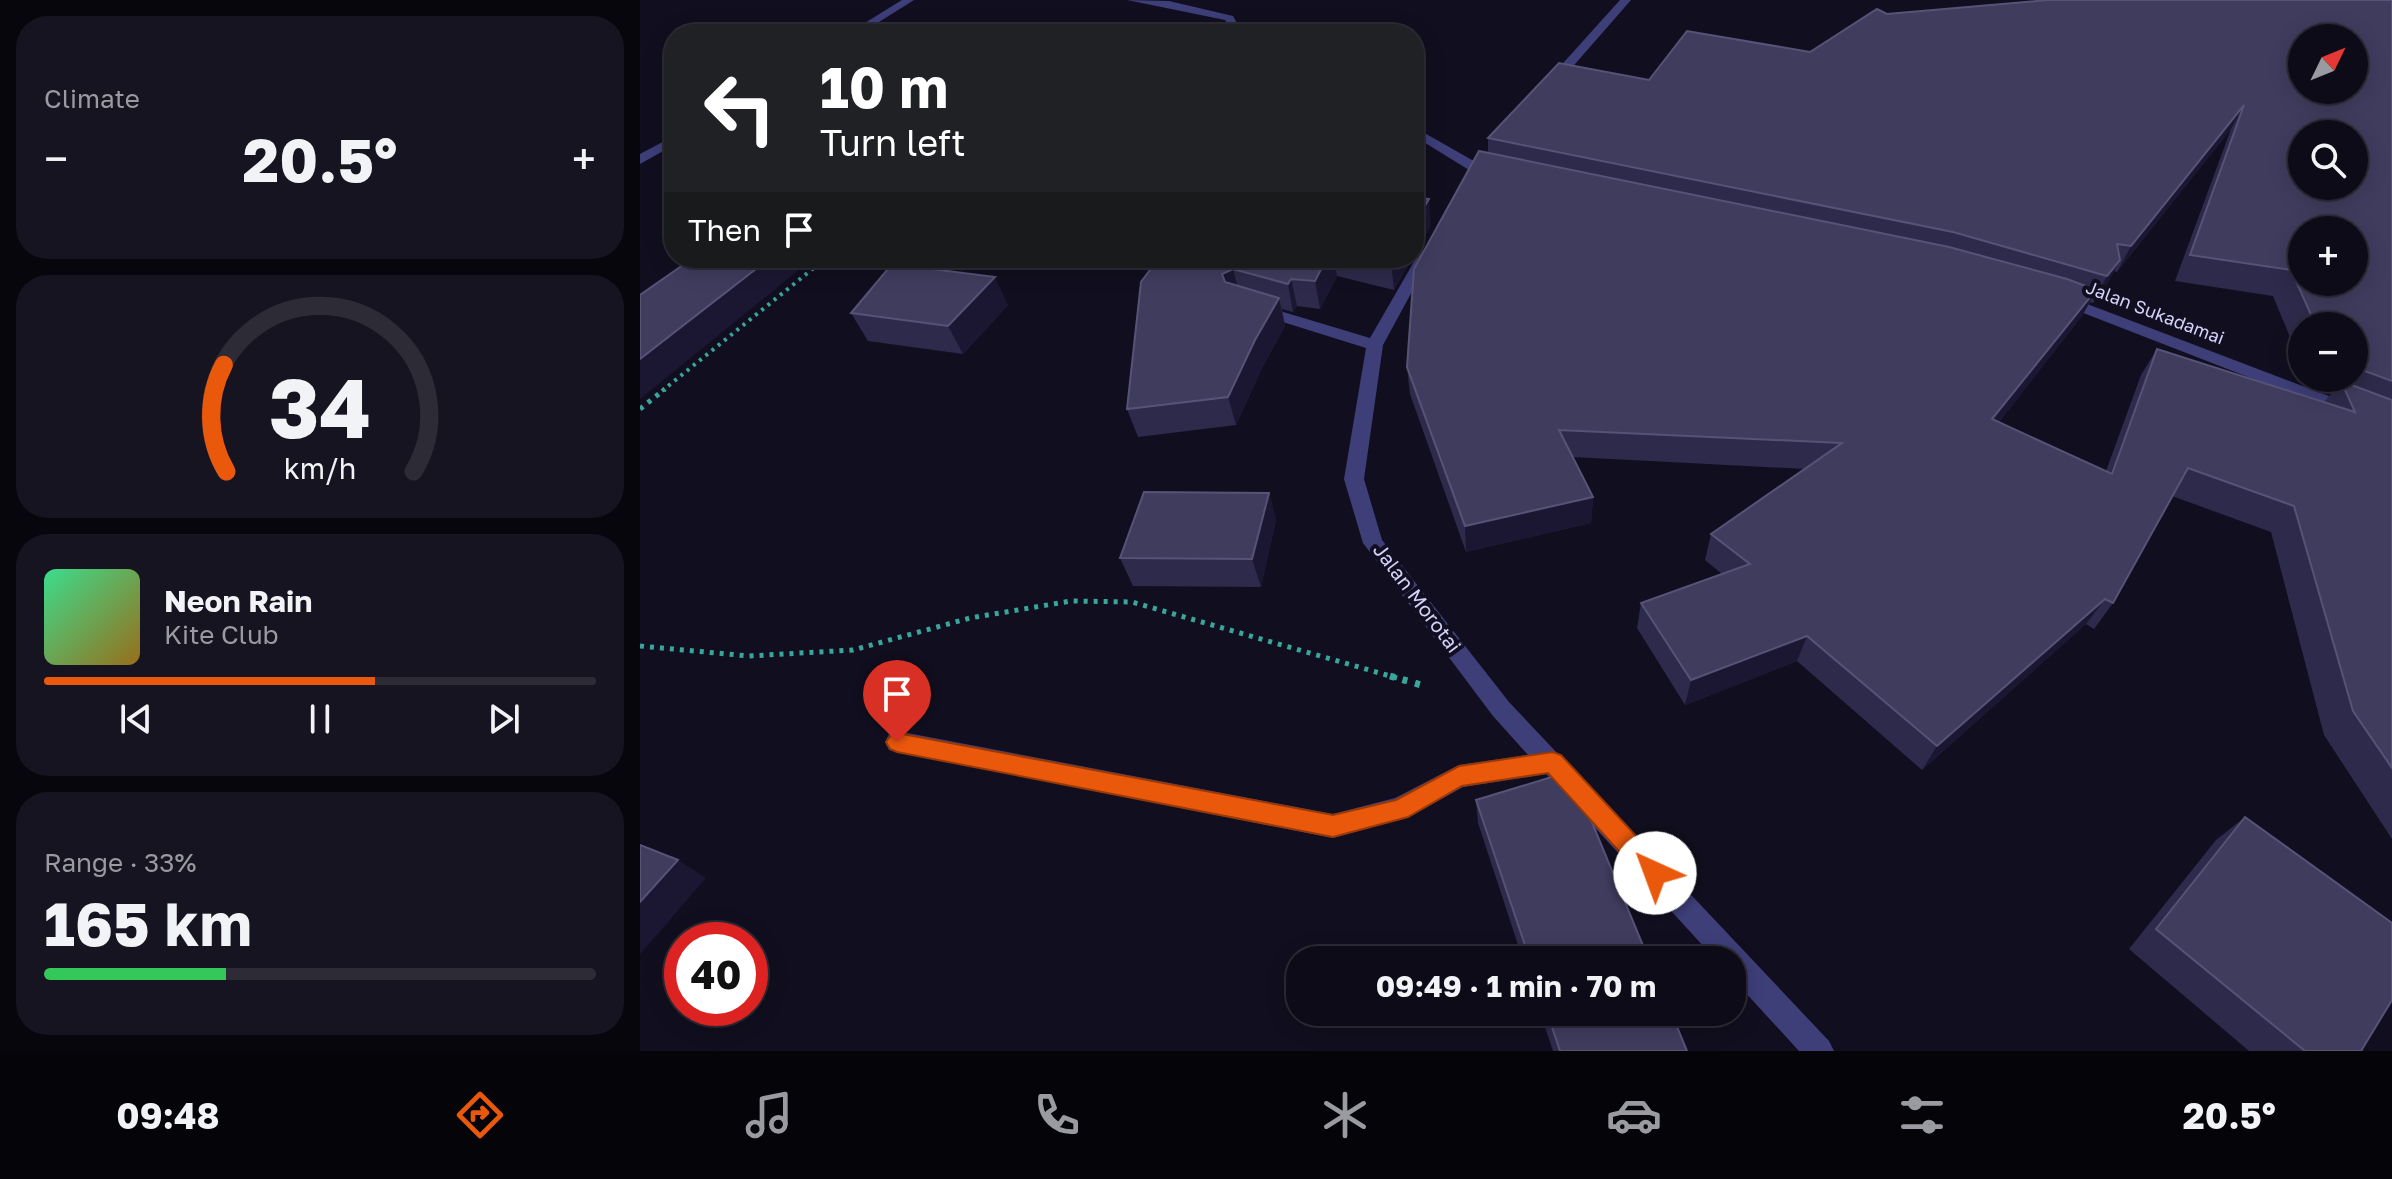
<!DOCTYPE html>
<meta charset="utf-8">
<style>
:root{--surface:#0d0b17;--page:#161420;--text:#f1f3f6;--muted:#9a9ba1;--line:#2d2b36;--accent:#ea580c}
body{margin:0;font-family:"Golos Text",sans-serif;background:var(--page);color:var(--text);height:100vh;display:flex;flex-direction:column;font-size:30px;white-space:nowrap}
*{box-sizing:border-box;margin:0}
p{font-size:26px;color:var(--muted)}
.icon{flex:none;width:44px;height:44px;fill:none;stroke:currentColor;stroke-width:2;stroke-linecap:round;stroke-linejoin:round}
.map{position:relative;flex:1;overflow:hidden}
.side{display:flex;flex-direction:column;gap:16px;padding:16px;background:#07060d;width:640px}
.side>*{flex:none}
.guide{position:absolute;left:24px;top:24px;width:760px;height:244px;border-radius:32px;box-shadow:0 4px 20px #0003,0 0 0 2px var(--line);background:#202124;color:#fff;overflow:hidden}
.needle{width:52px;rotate:47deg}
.controls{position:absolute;left:1648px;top:24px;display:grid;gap:16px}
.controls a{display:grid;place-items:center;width:80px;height:80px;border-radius:50%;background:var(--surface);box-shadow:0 4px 20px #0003,0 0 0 2px var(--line);font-size:40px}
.speed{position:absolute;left:24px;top:922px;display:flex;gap:16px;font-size:40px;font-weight:700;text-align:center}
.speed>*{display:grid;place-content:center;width:104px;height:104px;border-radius:50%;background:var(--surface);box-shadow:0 4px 20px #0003,0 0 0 2px var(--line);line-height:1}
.speed .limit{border:12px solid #d22;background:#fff;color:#111}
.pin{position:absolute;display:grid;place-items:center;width:68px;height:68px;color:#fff;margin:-82px -34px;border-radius:50% 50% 50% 0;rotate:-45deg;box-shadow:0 0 8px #0007}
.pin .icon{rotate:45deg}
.me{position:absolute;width:88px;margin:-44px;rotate:317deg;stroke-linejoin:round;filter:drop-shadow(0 0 6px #0008)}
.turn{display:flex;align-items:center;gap:28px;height:168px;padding:0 24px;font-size:36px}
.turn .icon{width:104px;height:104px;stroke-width:2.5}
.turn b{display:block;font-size:56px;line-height:68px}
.then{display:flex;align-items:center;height:76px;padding:0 24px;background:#0003;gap:16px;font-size:30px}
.big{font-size:60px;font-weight:700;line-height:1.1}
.side .widget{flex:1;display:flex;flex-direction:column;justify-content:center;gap:12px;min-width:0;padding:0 28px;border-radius:32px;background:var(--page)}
.side .dial{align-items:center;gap:0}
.dial svg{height:208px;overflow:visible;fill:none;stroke:var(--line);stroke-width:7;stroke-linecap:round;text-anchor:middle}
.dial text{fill:var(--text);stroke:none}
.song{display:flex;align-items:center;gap:24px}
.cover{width:96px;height:96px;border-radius:12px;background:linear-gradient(135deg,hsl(150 70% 55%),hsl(40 70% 35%))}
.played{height:8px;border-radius:4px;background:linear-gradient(90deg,var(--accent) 60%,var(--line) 60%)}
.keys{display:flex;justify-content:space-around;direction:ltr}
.heat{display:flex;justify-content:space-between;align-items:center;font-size:44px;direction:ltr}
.charge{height:12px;border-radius:6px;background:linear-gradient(90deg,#34c759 33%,var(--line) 0)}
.trip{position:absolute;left:646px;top:946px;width:460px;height:80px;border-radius:32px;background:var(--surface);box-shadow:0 4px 20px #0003,0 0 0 2px var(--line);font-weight:700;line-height:80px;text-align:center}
.tab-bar{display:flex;height:128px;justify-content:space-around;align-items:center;background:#050409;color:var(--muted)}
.tab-bar .icon{width:56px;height:56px}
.tab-bar .selected{color:var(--accent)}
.tab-bar b{font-size:36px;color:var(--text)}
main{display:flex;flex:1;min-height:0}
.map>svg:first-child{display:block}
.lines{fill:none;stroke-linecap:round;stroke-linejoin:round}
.path-far3{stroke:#39a69c;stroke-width:3;stroke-dasharray:2 4;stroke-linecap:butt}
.path-far2{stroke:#39a69c;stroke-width:4;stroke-dasharray:3 5;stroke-linecap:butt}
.path-far1{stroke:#39a69c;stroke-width:5;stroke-dasharray:4 6;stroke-linecap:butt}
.path{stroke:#39a69c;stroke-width:7;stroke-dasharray:5 8;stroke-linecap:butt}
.minor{fill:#3e3e79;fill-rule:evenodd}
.wall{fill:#2e2a4b;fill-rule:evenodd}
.shaded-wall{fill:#1b1732}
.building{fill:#403c5e;stroke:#575377;stroke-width:2;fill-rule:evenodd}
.route{fill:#ea580c;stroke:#983908;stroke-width:2}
.labels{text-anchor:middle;stroke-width:8;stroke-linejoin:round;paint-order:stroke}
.far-street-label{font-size:18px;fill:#d4d1fb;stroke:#110f1f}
.street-label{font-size:20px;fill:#d4d1fb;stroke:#110f1f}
</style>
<main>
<section class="side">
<div class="widget"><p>Climate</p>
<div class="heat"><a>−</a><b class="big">20.5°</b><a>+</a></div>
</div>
<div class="widget dial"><svg viewBox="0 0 100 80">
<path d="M14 69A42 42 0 1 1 86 69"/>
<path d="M14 69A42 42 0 0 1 13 28" stroke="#ea580c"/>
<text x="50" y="56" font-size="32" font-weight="700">34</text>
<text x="50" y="72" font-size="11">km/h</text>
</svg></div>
<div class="widget">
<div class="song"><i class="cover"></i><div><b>Neon Rain</b><p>Kite Club</p></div></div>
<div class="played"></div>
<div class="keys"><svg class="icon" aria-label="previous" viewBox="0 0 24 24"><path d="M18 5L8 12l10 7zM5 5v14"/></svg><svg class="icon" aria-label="pause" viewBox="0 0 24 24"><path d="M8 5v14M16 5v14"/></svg><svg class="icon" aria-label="next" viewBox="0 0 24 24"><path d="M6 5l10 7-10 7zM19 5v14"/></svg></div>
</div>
<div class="widget"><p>Range · 33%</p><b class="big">165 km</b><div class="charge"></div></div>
</section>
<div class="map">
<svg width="1752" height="1051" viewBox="0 0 1752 1051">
<rect width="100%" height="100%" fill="#110f1f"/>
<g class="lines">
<polyline class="path-far3" points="455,34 465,25"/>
<polyline class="path-far2" points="22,391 186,258"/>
<g class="path-far1">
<polyline points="0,409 25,389"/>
<polyline points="0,646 109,656 213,650 330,618 431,601 492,602 757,678"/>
</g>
<polyline class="path" points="750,676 785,686"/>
<g class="minor">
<polygon points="262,0 274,0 220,34 207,34"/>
<polygon points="487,0 529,1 593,16 603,34 593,34 585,20"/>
<polygon points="980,0 991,0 915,87 907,87 907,81"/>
<polygon points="774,127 839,164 862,172 855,176 829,170 774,136"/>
<polygon points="34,136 34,145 0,164 0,154"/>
<polygon points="786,249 793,253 743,345 724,479 742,540 869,702 1189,1041 1194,1051 1159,1051 1092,978 1092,960 1076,960 906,774 823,787 769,817 693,838 249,750 245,742 249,734 257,731 693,814 755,798 819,765 888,755 853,716 723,543 704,479 726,348 614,313 612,310 620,305 730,338 779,253"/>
<polygon points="1421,294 1752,420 1752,433 1415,302 1413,299"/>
</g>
</g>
<g class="wall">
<path d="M1752,0V839L1684,735L1631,532L1532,496L1473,603L1454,629L1446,624L1282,770L1157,661L1045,705L997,628L1001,603L1082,574L1065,560L1071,534L1165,469L933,457L953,497L951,523L826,552L770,394L767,367L848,153V138L1009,80L1170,52L1247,14ZM1591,129L1535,281L1633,296L1662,366V326H1714V378H1667L1670,386L1691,394L1684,402L1517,349L1501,375L1466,471L1359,422L1442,316L1450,302L1453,303L1466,286L1474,271L1477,272Z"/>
<polygon points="519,258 772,258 754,290 697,276 680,309 657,306 653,312 642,309 645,326 622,368 596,425 498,437 487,409"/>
<polygon points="368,305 323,354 228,341 211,313"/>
<polygon points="629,493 636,520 621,587 493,586 480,558"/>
<polygon points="836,800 1009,960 883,960 838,823"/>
<polygon points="1605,817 1721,1051 1609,1051 1489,949 1576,840"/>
<polygon points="900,1012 1031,1012 1047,1051 913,1051"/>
</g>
<g class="shaded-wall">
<polygon points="1604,105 1591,129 1477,272 1491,246"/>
<polygon points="789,199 791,226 774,255 774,224"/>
<polygon points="130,258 153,258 160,269 0,399 0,359"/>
<polygon points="687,258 694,258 697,276 680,309 675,281"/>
<polygon points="754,258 772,258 754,290 751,262"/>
<polygon points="1480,260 1466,286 1453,303 1467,276"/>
<polygon points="593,269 600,296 589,301 582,274"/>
<polygon points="355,277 368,305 323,354 308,326"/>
<polygon points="651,279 657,306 653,312 648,284"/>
<polygon points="1456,290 1442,316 1340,446 1352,419"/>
<polygon points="639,298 645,326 622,368 596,425 588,397 615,340"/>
<polygon points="629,493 636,520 621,587 612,559"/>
<polygon points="953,497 951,523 826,552 825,526"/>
<polygon points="1465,599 1446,624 1282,770 1297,746"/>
<polygon points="1167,636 1157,661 1045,705 1051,680"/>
<polygon points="38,860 66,878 0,954 0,902"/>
</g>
<g class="building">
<path d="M1408,0H1752V381L1714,367V326H1676L1651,270L1550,255L1604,105L1491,246L1477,244L1480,260L1467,276L1313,232L848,138L919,63L1009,80L1047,31L1170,52L1237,9L1247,14ZM1662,38H1714V90H1662ZM1662,134H1714V186H1662ZM1662,230H1714V282H1662Z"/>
<polygon points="839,151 1309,247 1427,279 1456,290 1352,419 1472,474 1517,349 1715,412 1701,381 1752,400 1752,768 1713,711 1654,506 1548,468 1473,603 1465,599 1297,746 1167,636 1051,680 1001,603 1110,564 1071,534 1202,443 919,430 953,497 825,526 767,367 774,269"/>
<polygon points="774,197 789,199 774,224"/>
<polygon points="53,258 130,258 0,359 0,295"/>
<polygon points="519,258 687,258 675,281 651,279 648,284 593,269 582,274 585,282 639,298 615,340 588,397 487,409 501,282"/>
<polygon points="733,258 754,258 751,262"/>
<polygon points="252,264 355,277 308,326 211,313"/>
<polygon points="504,492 629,493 612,559 480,558"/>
<polygon points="925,773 937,786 1009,960 890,960 836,800"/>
<polygon points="1605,817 1752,923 1752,1000 1721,1051 1665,1051 1516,929"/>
<polygon points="0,845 38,860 0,902"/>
<polygon points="907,1012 1031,1012 1047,1051 920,1051"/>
</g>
<polygon class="route" points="257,733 693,815 756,800 819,766 913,752 921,755 1023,865 1027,873 1023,882 1015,885 1007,882 908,773 822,786 768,817 693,837 257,752 250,749 246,742 250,736"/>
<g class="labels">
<g class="far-street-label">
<text transform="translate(1515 313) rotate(21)" y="6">Jalan Sukadamai</text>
</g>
<g class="street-label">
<text transform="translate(777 598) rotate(53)" y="7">Jalan Morotai</text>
</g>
</g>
</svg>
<div class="controls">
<a><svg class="needle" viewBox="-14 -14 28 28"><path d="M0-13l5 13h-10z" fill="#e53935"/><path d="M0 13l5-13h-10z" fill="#9a9ba1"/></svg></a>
<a><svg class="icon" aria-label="search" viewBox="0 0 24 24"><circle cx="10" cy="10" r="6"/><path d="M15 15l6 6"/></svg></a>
<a>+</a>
<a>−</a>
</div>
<div class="speed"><div class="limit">40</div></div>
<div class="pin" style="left:257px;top:742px;background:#d93025"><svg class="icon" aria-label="arrive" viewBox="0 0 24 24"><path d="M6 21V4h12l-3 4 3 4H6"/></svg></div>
<svg class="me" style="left:1015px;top:873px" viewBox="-20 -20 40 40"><circle r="19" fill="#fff"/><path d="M0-13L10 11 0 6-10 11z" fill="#ea580c"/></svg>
<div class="trip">09:49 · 1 min · 70 m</div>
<div class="guide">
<div class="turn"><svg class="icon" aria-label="left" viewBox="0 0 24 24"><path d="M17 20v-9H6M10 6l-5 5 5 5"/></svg><div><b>10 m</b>Turn left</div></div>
<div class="then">Then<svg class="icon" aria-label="arrive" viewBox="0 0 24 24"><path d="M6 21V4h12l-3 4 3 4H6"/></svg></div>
</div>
</div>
</main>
<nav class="tab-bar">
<b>09:48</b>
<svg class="icon selected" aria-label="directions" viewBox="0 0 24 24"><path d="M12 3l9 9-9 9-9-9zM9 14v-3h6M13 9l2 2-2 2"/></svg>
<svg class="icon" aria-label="music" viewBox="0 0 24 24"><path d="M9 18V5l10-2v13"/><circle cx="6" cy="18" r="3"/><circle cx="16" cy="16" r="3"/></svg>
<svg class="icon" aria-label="phone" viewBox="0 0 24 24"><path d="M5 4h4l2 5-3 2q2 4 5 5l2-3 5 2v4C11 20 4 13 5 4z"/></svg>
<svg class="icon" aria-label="climate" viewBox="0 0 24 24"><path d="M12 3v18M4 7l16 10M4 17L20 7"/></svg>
<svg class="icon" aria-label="car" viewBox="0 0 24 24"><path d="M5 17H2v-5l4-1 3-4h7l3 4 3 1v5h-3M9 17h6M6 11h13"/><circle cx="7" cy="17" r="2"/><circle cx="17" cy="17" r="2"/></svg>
<svg class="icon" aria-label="filters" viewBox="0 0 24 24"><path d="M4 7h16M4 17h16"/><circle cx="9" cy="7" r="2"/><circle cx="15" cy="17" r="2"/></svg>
<b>20.5°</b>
</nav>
